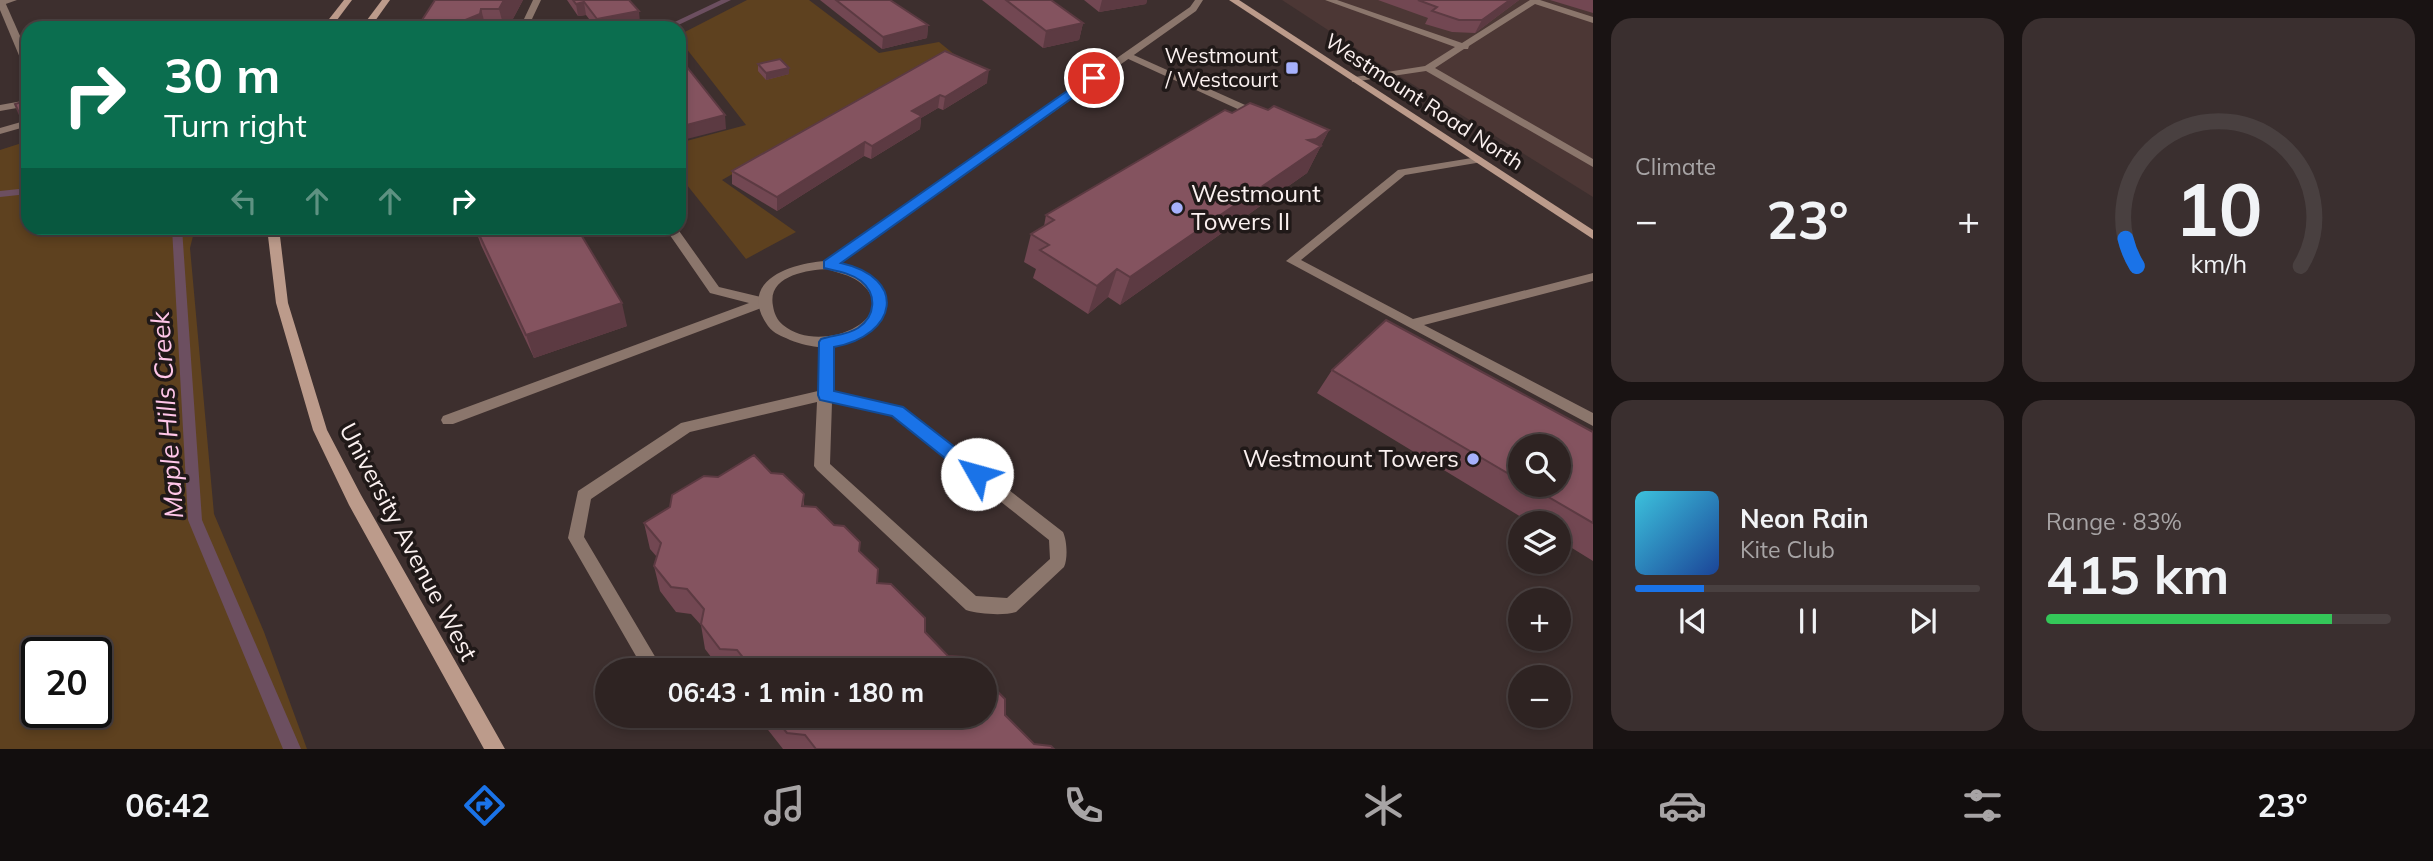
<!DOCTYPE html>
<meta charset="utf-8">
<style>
:root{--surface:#2e2322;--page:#3a2f2f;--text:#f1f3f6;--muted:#a7a4a5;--line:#494040;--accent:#1a73e8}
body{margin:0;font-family:Mulish,sans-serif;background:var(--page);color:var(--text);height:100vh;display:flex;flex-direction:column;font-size:26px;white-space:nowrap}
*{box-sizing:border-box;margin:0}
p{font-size:23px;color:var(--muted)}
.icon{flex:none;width:38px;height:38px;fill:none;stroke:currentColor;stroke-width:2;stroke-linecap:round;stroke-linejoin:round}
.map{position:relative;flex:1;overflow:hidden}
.sheet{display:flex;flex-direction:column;gap:18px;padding:18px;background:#191313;width:840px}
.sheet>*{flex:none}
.banner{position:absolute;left:21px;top:21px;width:665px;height:214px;border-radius:21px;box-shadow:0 4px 10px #0003,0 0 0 2px var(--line);background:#0b6e4f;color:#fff;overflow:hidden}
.fabs{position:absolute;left:1508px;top:434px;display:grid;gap:14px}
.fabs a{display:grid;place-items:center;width:63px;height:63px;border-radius:50%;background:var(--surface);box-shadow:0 4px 10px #0003,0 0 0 2px var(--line);font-size:35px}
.speed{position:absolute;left:21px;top:637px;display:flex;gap:14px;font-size:35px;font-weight:700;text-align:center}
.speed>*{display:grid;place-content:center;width:91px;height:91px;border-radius:50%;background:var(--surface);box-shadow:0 4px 10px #0003,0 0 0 2px var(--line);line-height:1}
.speed .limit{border:4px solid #111;border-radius:10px;background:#fff;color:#111}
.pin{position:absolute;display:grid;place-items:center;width:60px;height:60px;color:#fff;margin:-30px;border:4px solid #fff;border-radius:50%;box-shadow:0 2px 7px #0007}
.me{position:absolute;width:77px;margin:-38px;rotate:308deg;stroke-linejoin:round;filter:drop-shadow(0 0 5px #0008)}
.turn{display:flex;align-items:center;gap:24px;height:147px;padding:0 28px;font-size:32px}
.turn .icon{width:91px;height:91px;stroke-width:2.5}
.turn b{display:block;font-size:49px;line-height:60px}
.lanes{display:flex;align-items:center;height:66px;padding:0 28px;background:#0003;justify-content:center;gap:35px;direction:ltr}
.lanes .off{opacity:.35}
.big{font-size:52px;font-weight:700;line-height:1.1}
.sheet .card{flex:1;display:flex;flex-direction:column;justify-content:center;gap:10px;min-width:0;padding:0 24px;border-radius:21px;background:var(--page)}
.sheet .dial{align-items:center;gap:0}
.dial svg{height:182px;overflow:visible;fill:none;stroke:var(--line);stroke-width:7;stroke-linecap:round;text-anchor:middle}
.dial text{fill:var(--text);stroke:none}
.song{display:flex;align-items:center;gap:21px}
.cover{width:84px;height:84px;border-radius:10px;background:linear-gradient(135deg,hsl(190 70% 55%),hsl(220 70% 35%))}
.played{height:7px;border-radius:4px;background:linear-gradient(90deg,var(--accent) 20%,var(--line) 20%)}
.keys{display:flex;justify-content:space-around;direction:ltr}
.heat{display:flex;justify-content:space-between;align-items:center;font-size:38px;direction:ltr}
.charge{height:10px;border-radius:5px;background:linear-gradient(90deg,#34c759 83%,var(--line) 0)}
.sheet .tiles{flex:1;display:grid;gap:18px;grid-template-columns:repeat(2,1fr)}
.trip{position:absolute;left:595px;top:658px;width:402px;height:70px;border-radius:35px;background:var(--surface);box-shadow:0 4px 10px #0003,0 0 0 2px var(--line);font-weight:700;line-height:70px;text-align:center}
.dock{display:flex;height:112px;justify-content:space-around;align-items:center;background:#120e0e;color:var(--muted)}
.dock .icon{width:49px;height:49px}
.dock .current{color:var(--accent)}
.dock b{font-size:32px;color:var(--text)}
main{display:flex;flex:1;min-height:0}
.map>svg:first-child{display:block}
.built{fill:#4c3735}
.green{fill:#5e411f;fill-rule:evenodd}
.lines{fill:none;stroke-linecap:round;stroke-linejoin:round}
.stream{fill:#6c4f60;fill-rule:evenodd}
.service{fill:#8b766c;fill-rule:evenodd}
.minor{fill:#8b766c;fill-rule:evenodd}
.tertiary{fill:#8b766c;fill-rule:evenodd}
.secondary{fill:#bc9b8b;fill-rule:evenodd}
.wall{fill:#724752;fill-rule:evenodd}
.shaded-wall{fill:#5c3a42}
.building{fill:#84535f;stroke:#5c3a42;stroke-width:2}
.route{fill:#1a73e8;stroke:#114b97;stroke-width:2}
.poi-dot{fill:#a6b1fc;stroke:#201918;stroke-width:2.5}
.labels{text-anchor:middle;stroke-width:7;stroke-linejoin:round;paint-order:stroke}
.far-poi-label{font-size:21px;fill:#fbf1f0;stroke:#201918;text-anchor:end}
.far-street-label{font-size:21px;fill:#fbf1f0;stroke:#201918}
.poi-label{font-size:24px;fill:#fbf1f0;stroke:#201918;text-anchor:start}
.street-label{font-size:24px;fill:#fbf1f0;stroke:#201918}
.water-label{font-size:26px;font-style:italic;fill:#ffc6e8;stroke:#201918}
</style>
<main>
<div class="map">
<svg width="1593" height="749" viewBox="0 0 1593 749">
<rect width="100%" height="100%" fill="#3d2f2e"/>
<polygon class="built" points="1282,0 1593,0 1593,197 1380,64"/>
<g class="green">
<polygon points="747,0 809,0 879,53 939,42 960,59 907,74 722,180 796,232 746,259 679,175 679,143 746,125 679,39 679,35"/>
<path d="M28,141V228H195L190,248L214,514L264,632L307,749H0V150ZM37,653H96V712H37Z"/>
</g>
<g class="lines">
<g class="stream">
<polygon points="721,0 731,0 672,28 662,28"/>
<polygon points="28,188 28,194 0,197 0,191"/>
<polygon points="172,228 182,228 202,520 301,749 283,749 188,520"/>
</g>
<g class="service">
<polygon points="0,0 5,2 28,54 28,68 23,65 0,10"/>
<polygon points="533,0 541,0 532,19 539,28 530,28 524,19"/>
<polygon points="1325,0 1337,0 1462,43 1530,0 1540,0 1593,17 1593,23 1535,4 1469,46 1468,49 1464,49 1435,68 1593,159 1593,167 1426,71 1352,82 1352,78 1355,77 1425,66 1455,47"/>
<polygon points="1127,52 1263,113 1264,115 1255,117 1124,57 1122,55"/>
<polygon points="28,100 28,106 0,111 0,105"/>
<polygon points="28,120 28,126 0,134 0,128"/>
<polygon points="1478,157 1482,158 1482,162 1405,175 1301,260 1413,319 1593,273 1593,281 1424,325 1593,413 1593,426 1286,261 1398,170"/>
<polygon points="665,228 677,228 719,287 769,299 770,302 769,305 453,424 443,424 441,420 443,416 749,303 710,293"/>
<path d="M827,337L834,342L832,391L902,407L1063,532C1067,541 1068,558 1064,567L1016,612C1003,616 979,614 966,610L817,470L814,466L817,402L690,432L591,499L584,537L663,670H644L568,538L578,491L681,423L818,391L820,342ZM832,402L893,416L1049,540L1050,559L1007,598L976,596L830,464Z"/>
</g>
<path class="minor" d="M1195,0H1203L1196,11L839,264C847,267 856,269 864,273C913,299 869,341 832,346C818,349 804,345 790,340C782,336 774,334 768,326C736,281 791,263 826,261L1190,7ZM828,269C837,273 850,275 858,281C907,317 821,357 783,325C777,320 774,313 773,306C767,276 806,270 828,269Z"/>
<polygon class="tertiary" points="0,0 17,0 0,6"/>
<g class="secondary">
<polygon points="344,0 352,0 331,28 322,28"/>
<polygon points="382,0 390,0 370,28 361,28"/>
<polygon points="1229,0 1239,0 1593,230 1593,239"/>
<polygon points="267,228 279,228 288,303 327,430 361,495 505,749 484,749 349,505 313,430 276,303"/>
</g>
</g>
<g class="wall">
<polygon points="523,0 508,28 425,28 422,20"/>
<polygon points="567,0 629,0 640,23 617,28 596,28 586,15 578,16"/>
<polygon points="820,0 890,0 928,25 927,38 882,49"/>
<polygon points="982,0 1051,0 1083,23 1079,40 1043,48"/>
<polygon points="1084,0 1147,0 1146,4 1099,12"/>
<polygon points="1378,0 1519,0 1475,33 1452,32 1425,24 1428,18"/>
<polygon points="1550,0 1593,0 1593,13"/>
<polygon points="945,51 987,83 943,110 938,108 921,118 920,129 871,159 864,156 777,211 732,184 732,171"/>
<polygon points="758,64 789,74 766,80 758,71"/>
<polygon points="1268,110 1329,130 1307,173 1120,305 1108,297 1088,314 1033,278 1036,269 1024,262 1031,234 1044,226 1046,215"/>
<polygon points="475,228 577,228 627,326 534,358 481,245"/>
<path d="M1332,370L1593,432V561L1559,540V523H1531L1317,393ZM1521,446L1559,485H1521Z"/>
<polygon points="771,473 804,494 804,506 859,551 877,583 948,656 977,670 721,670 705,649 701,625 691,614 676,612 660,591 654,566 657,557 650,549 644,523 718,477"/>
<polygon points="1005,715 1034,744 1054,749 783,749 757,716 985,716"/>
</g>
<g class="shaded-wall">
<polygon points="504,0 523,0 508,28 504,28 499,9"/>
<polygon points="1102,0 1147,0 1146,4 1099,12"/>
<polygon points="1510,0 1519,0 1475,33 1482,20"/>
<polygon points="584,2 586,15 578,16 576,4"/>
<polygon points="481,9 486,28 465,28 463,21"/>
<polygon points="639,11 640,23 617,28 599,28 597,19"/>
<polygon points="1083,23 1079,40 1043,48 1046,31"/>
<polygon points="928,25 927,38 882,49 883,37"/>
<polygon points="789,68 789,74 766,80 766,73"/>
<polygon points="989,70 987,83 943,110 945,97"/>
<polygon points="940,95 938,108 921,118 920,129 871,159 872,146 912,111"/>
<polygon points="28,112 28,125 20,115"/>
<polygon points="725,115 726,129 679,141 679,127"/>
<polygon points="1329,130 1307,173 1120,305 1130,277 1308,140"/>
<polygon points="865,142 864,156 777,211 777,197"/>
<polygon points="1117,269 1108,297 1088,314 1097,286"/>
<polygon points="622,303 627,326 534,358 526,335"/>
</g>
<g class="building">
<polygon points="435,0 504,0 499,9 481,9 480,14 463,21 422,20"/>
<polygon points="573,0 629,0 639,11 597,19 584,2 576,4"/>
<polygon points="836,0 890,0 928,25 883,37"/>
<polygon points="1006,0 1051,0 1083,23 1046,31"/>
<polygon points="1418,0 1510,0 1482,20 1459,20 1432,11 1437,7"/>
<polygon points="945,51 989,70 945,97 940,95 912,111 922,116 872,146 865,142 777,197 732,171"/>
<polygon points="679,57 725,115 679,127"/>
<polygon points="780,59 789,68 766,73 758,64"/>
<polygon points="28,100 28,112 20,115 15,104"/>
<polygon points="1250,103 1268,110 1274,106 1329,130 1316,139 1308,140 1321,146 1130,277 1117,269 1097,286 1040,250 1049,245 1031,234 1054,220 1046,215 1225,110 1232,113"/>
<polygon points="476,228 577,228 622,303 526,335"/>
<polygon points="1386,320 1593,432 1593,523 1528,485 1559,485 1559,446 1521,446 1521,481 1332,370"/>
<polygon points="754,455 771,473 783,474 804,494 802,506 816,507 834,525 844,526 860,542 859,551 878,569 877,583 891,584 925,618 925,632 948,656 964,657 977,670 753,670 737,650 720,649 701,624 704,609 687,589 671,587 654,566 661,543 644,523 670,507 672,495 704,476 718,477"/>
<polygon points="985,679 1005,699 1005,715 1034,744 1051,746 1054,749 816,749 805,735 787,733 773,716 985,716"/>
</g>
<path class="route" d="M1090,75L1100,78L841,263C908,278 898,335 834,347V391L903,407L983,469L986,474L983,479H971L892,416L820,400L818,395L819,342L821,339C834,335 847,335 858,328C876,316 877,294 861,281C850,273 837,271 824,268V261Z"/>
<g class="poi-dot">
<rect x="1285" y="61" width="14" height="14" rx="3.5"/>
<circle cx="1177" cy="208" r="7"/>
<circle cx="1473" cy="459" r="7"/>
</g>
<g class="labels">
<g class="far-poi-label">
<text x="1278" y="63">Westmount<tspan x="1278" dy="24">/ Westcourt</tspan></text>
</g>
<g class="far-street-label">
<text transform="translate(1424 102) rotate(33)" y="7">Westmount Road North</text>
</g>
<g class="poi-label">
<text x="1191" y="202">Westmount<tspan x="1191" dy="28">Towers II</tspan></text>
<text x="1459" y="467" text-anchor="end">Westmount Towers</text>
</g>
<g class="street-label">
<text transform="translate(408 542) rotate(62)" y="8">University Avenue West</text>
</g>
<g class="water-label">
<text transform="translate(167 415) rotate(-94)" y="9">Maple Hills Creek</text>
</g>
</g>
</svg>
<div class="fabs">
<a><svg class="icon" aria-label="search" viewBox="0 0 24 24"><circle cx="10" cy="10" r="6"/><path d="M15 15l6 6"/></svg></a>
<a><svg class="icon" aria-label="layers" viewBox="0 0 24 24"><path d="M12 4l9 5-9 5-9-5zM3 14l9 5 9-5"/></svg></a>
<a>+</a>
<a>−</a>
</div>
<div class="speed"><div class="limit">20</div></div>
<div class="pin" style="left:1094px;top:78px;background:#d93025"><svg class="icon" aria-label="arrive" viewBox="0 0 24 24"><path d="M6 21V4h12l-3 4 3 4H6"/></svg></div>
<svg class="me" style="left:977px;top:474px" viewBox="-20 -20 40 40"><circle r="19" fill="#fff"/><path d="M0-13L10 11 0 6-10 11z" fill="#1a73e8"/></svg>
<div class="trip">06:43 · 1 min · 180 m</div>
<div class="banner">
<div class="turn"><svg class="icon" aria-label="right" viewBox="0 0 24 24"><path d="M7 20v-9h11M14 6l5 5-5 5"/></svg><div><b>30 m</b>Turn right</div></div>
<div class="lanes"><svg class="icon off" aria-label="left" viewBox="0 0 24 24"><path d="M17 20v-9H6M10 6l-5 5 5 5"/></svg><svg class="icon off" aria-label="ahead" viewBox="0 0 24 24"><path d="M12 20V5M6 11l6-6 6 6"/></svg><svg class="icon off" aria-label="ahead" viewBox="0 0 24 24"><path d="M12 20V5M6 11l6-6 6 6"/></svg><svg class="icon" aria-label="right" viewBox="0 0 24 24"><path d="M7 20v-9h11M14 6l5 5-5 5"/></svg></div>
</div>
</div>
<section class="sheet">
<div class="tiles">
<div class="card"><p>Climate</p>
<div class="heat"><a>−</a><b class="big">23°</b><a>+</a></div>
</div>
<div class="card dial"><svg viewBox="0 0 100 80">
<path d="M14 69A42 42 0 1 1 86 69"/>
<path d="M14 69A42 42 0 0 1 9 57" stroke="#1a73e8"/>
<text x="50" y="56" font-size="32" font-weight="700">10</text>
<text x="50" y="72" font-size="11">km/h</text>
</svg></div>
<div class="card">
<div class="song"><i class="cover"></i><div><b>Neon Rain</b><p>Kite Club</p></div></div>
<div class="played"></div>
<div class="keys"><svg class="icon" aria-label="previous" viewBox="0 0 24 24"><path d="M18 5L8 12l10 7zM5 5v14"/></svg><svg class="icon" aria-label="pause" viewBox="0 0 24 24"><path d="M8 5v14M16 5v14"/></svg><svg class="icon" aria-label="next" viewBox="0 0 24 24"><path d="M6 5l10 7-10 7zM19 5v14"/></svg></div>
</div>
<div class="card"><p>Range · 83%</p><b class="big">415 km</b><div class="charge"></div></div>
</div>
</section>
</main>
<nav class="dock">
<b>06:42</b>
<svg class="icon current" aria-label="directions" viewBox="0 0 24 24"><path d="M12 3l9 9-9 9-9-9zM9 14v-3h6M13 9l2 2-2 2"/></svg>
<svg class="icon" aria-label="music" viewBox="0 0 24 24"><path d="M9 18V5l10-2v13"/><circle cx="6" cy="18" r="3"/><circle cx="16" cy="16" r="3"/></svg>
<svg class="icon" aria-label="phone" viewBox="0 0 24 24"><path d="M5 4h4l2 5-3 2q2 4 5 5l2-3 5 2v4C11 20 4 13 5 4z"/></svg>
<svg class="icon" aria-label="climate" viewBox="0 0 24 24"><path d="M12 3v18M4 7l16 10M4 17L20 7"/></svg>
<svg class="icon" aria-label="car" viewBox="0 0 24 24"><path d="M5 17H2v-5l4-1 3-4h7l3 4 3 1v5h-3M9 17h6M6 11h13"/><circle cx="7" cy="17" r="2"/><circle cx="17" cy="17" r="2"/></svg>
<svg class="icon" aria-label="filters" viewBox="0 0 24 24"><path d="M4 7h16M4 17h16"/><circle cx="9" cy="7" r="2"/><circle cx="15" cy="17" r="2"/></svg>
<b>23°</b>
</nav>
